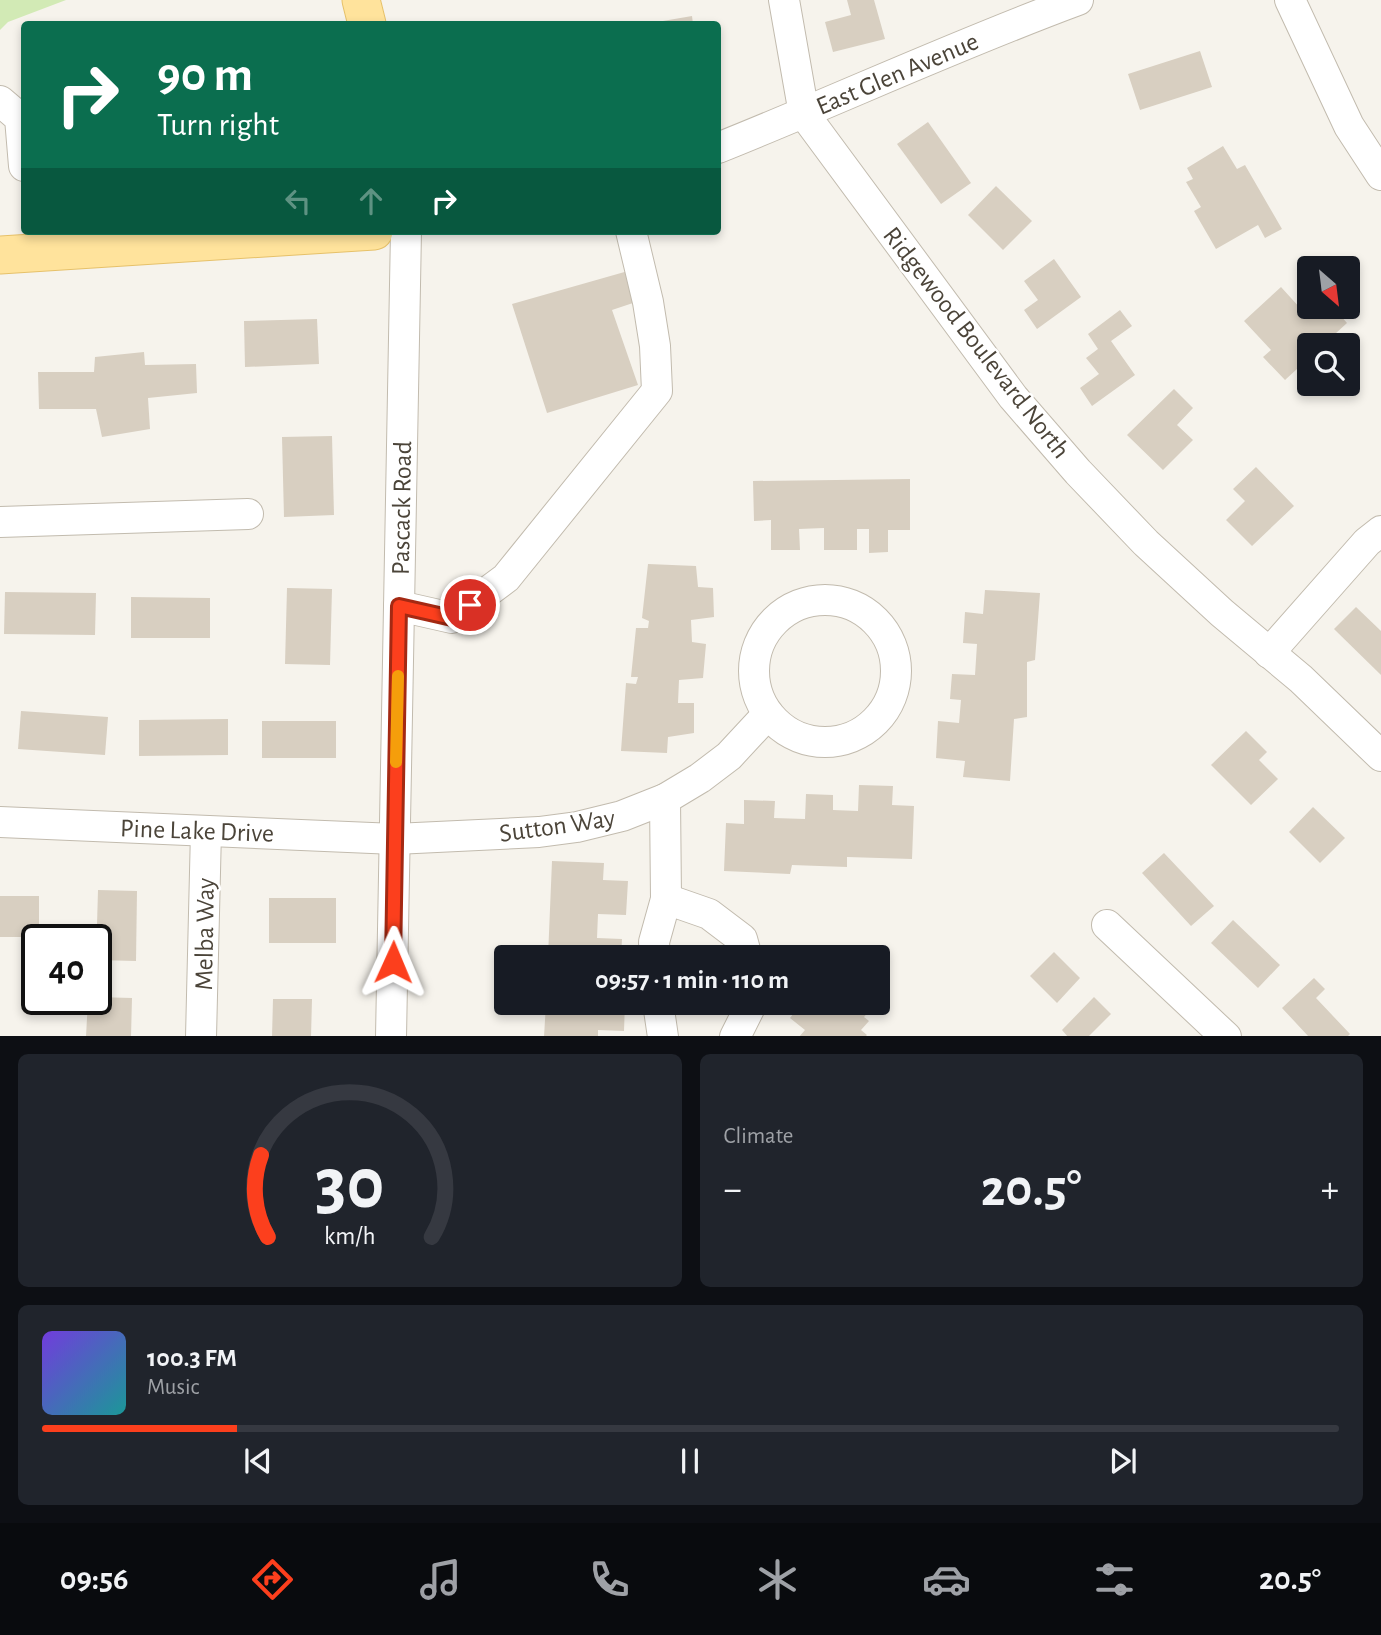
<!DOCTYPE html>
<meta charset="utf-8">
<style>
:root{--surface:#171b24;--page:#20242c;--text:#f1f3f6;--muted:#9ea1a6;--line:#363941;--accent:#fc3f1d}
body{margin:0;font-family:"Alegreya Sans",sans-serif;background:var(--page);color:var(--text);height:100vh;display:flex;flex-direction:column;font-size:26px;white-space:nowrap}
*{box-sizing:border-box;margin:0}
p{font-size:23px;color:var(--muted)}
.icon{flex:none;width:38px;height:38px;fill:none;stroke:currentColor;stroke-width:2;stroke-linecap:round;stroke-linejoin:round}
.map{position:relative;height:1036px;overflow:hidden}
.side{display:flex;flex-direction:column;gap:18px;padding:18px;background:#0d0f14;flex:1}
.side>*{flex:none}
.banner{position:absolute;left:21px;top:21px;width:700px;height:214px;border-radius:7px;box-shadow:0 4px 10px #0003;background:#0b6e4f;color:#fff;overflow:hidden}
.needle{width:46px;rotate:152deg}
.tools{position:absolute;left:1297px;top:256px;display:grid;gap:14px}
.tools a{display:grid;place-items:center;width:63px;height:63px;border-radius:7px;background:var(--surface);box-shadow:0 4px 10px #0003;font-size:35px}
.speed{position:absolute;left:21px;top:924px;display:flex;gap:14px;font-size:35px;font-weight:700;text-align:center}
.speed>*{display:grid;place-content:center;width:91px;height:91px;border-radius:50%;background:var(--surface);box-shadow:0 4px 10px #0003;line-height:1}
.speed .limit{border:4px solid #111;border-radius:10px;background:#fff;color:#111}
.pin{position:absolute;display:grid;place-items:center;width:60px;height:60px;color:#fff;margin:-30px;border:4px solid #fff;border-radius:50%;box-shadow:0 2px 7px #0007}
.me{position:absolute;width:77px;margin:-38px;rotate:1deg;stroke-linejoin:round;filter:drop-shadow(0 0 5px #0008)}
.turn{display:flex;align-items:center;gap:24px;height:147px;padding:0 21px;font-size:32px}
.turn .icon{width:91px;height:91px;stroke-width:2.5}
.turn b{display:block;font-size:49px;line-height:60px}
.lanes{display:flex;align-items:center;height:66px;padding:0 21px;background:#0003;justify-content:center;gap:35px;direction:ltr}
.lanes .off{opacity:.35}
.big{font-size:52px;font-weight:700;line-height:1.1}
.side .card{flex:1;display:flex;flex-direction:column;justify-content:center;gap:10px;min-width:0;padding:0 24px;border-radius:10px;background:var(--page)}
.side .dial{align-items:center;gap:0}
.dial svg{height:182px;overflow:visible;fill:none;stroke:var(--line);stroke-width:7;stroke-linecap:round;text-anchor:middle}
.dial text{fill:var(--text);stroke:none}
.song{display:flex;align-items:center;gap:21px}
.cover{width:84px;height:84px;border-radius:10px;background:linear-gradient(135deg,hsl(260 70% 55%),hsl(180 70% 35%))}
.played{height:7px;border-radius:4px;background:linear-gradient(90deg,var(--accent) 15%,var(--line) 15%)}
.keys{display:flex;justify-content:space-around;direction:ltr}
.heat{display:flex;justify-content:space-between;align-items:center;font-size:38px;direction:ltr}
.side .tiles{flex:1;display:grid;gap:18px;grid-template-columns:1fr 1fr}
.card:last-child{grid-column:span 2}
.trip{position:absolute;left:494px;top:945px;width:396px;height:70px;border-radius:7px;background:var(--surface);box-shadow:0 4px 10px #0003;font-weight:700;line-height:70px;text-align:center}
.tabs{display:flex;height:112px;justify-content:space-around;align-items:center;background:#090b0e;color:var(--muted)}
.tabs .icon{width:49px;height:49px}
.tabs .current{color:var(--accent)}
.tabs b{font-size:32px;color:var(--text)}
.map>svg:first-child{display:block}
.green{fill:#d2eab5}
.building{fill:#d8cfc1}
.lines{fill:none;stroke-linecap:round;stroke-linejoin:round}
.minor-casing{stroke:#c2bbae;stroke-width:32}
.major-casing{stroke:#e6c16a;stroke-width:39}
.minor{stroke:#fff;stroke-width:30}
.major{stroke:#ffe39c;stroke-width:37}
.route-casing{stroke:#a42913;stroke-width:18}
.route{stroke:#fc3f1d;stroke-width:12}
.slow{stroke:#f59e0b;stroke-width:12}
.labels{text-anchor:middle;stroke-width:5;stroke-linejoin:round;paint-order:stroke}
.street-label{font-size:26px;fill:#4b4439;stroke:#fff}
</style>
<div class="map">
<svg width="1381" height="1037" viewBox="0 0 1381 1037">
<rect width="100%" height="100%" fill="#f6f3ec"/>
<polygon class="green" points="0,0 66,0 8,22 0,30"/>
<g class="building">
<polygon points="847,0 874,0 885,39 833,52 825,22 851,15"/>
<polygon points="692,16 693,24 657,24 657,22"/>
<polygon points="1200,51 1212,87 1140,110 1128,74"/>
<polygon points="928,122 971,183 941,204 897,144"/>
<polygon points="1223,146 1237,169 1245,165 1282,229 1265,238 1258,225 1216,249 1194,211 1201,207 1186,182 1193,179 1187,168"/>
<polygon points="996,186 1032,221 1003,250 968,215"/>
<polygon points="1054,259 1081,297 1037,329 1024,310 1038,300 1024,281"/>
<polygon points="628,271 636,302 612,310 638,385 547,413 512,304"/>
<polygon points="1281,287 1301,309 1309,301 1309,306 1332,306 1347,323 1323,345 1309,345 1309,358 1285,380 1263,357 1271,350 1244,321"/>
<polygon points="1120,310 1132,326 1111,341 1135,375 1092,406 1080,388 1099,374 1086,358 1098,349 1088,334"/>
<polygon points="317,319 319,364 245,367 244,321"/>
<polygon points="144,352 145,365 196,364 197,393 148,398 150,429 102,437 96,409 39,409 38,372 94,372 95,357"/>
<polygon points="1174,389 1193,408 1177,425 1193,440 1163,470 1127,435"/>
<polygon points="332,436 334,515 284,517 282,437"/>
<polygon points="1256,467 1294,506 1252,546 1226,520 1245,501 1233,489"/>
<polygon points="910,479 910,530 888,530 888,552 869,553 869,529 857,529 857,550 824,550 824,528 799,529 800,550 771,550 771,520 754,521 753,481"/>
<polygon points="648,564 696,566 698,587 713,588 714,617 691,620 692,642 706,644 703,678 679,680 678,703 694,703 694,733 668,737 667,753 621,751 626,683 636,684 638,677 631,677 636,628 648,628 649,621 642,618"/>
<polygon points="287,588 332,589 330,665 285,664"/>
<polygon points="985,590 1040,593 1035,660 1027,662 1027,717 1014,719 1010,781 963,777 965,761 936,758 938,721 959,723 961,700 950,699 952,674 975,675 977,644 963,643 965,612 983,614"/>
<polygon points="5,592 96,593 95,635 4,634"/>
<polygon points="131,597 210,598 210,638 131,638"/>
<polygon points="1356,607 1381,631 1381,675 1334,629"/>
<polygon points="21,711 108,717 105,755 18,749"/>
<polygon points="228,719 228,755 139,756 139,720"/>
<rect x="262" y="721" width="74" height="37"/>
<polygon points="1246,731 1267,752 1259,760 1278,779 1251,805 1211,765"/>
<polygon points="859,785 893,786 892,805 914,806 912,859 847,857 847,867 792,865 790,874 724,871 726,823 744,824 744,800 775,801 774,818 805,819 806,794 833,795 833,810 858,811"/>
<polygon points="1313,807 1345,838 1320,863 1289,832"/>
<polygon points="1164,853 1214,906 1191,926 1142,873"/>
<polygon points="552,861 604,863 603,880 628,881 626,915 598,914 597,938 622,939 621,957 548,957"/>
<polygon points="98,890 137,891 136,961 96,960"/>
<rect x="0" y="896" width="39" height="41"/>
<rect x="269" y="898" width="67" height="45"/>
<polygon points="1233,920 1280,965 1258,988 1211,943"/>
<polygon points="1054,952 1080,978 1057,1003 1030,976"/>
<polygon points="1314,978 1325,989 1316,998 1350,1034 1347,1037 1309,1037 1282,1008"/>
<polygon points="96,997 132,998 131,1037 86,1037 88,999 96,999"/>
<polygon points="1094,997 1111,1014 1088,1037 1068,1037 1062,1030"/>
<polygon points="273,999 312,999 311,1037 272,1037"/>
<polygon points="546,1003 625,1003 624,1031 598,1030 598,1037 544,1037"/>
<polygon points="802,1003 819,1003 825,1007 828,1003 876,1003 864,1017 869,1021 861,1030 867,1035 865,1037 799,1037 805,1030 790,1018"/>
</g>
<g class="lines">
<defs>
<g id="minor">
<polyline points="784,0 804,114 1013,397 1078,472 1146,543 1222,613 1301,679 1381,756"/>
<polyline points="1290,0 1349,126 1381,175"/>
<polyline points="0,101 20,118 24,166"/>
<path d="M718,148C838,100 956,45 1078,0"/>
<polyline points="0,522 248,514"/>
<circle cx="825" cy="671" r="71"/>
<polyline points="399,606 452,618 506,578 657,391 655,346 648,302 631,231"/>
<polyline points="1269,653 1367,542 1381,531"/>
<polyline points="0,822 395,839 539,832 577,827 622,816 665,799 700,778 729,756 768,714"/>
<polyline points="666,899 709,914 742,939 747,957"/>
<polyline points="1107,925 1226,1037"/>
<polyline points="655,957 654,942 666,899 665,799"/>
<polyline points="658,1003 663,1037"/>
<polyline points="201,1037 206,831"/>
<polyline points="391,1037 406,231"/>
<polyline points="735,1037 752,1003"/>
</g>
<g id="major">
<polyline points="361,0 367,24"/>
<polyline points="0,255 374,231"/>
</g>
</defs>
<use href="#minor" class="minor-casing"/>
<use href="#major" class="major-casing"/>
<use href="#minor" class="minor"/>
<use href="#major" class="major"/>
</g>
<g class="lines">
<defs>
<polyline id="route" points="393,962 399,606 452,618 470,605"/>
</defs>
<use href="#route" class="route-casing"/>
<use href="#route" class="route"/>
<polyline class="slow" points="396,762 398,676"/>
</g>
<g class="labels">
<g class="street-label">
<text transform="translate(897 73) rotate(-23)" y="9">East Glen Avenue</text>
<text transform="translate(977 342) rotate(52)" y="9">Ridgewood Boulevard North</text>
<text transform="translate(401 508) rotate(-89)" y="9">Pascack Road</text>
<text transform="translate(557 825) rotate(-8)" y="9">Sutton Way</text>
<text transform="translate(197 830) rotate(2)" y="9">Pine Lake Drive</text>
<text transform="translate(204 934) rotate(-89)" y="9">Melba Way</text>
</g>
</g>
</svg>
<div class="tools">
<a><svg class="needle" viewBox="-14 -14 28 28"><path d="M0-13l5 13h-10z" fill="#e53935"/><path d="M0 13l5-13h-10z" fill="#9ea1a6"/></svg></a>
<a><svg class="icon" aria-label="search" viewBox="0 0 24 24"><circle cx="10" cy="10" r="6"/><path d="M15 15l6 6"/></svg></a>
</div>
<div class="speed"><div class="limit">40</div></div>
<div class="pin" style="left:470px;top:605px;background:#d93025"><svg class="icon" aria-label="arrive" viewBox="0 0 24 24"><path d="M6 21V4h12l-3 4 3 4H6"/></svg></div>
<svg class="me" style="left:393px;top:962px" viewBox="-20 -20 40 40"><path d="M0-17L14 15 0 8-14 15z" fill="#fc3f1d" stroke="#fff" stroke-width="4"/></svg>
<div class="trip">09:57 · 1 min · 110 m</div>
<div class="banner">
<div class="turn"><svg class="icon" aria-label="right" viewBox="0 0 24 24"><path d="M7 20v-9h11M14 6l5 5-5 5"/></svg><div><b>90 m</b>Turn right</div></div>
<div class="lanes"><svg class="icon off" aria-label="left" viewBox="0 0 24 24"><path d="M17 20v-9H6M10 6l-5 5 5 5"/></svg><svg class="icon off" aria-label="ahead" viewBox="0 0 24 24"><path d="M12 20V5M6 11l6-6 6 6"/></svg><svg class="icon" aria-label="right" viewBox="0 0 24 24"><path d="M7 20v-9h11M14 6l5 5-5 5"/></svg></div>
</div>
</div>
<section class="side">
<div class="tiles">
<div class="card dial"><svg viewBox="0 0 100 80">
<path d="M14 69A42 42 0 1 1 86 69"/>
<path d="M14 69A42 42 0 0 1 11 33" stroke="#fc3f1d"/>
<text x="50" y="56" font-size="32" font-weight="700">30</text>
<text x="50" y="72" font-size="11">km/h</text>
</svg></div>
<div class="card"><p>Climate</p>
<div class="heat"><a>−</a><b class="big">20.5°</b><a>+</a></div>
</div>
<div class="card">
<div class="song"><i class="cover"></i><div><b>100.3 FM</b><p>Music</p></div></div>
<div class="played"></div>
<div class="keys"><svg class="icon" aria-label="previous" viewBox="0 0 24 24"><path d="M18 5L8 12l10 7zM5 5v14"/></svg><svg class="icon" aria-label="pause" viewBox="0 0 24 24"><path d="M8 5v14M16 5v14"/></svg><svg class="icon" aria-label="next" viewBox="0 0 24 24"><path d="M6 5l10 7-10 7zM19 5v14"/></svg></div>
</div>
</div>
</section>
<nav class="tabs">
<b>09:56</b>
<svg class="icon current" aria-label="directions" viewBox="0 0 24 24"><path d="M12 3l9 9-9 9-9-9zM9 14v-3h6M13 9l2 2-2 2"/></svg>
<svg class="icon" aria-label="music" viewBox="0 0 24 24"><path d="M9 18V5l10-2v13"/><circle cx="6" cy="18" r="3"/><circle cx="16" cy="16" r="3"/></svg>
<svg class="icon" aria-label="phone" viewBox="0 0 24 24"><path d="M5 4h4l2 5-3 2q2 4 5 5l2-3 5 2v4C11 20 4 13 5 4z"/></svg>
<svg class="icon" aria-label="climate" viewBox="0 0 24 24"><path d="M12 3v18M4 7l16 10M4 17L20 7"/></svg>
<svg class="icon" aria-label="car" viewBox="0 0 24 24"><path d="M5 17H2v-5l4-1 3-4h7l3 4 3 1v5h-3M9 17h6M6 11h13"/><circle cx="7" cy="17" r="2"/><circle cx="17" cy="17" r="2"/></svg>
<svg class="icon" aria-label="filters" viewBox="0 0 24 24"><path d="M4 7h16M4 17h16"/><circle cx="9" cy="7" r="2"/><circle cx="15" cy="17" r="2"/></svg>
<b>20.5°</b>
</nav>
